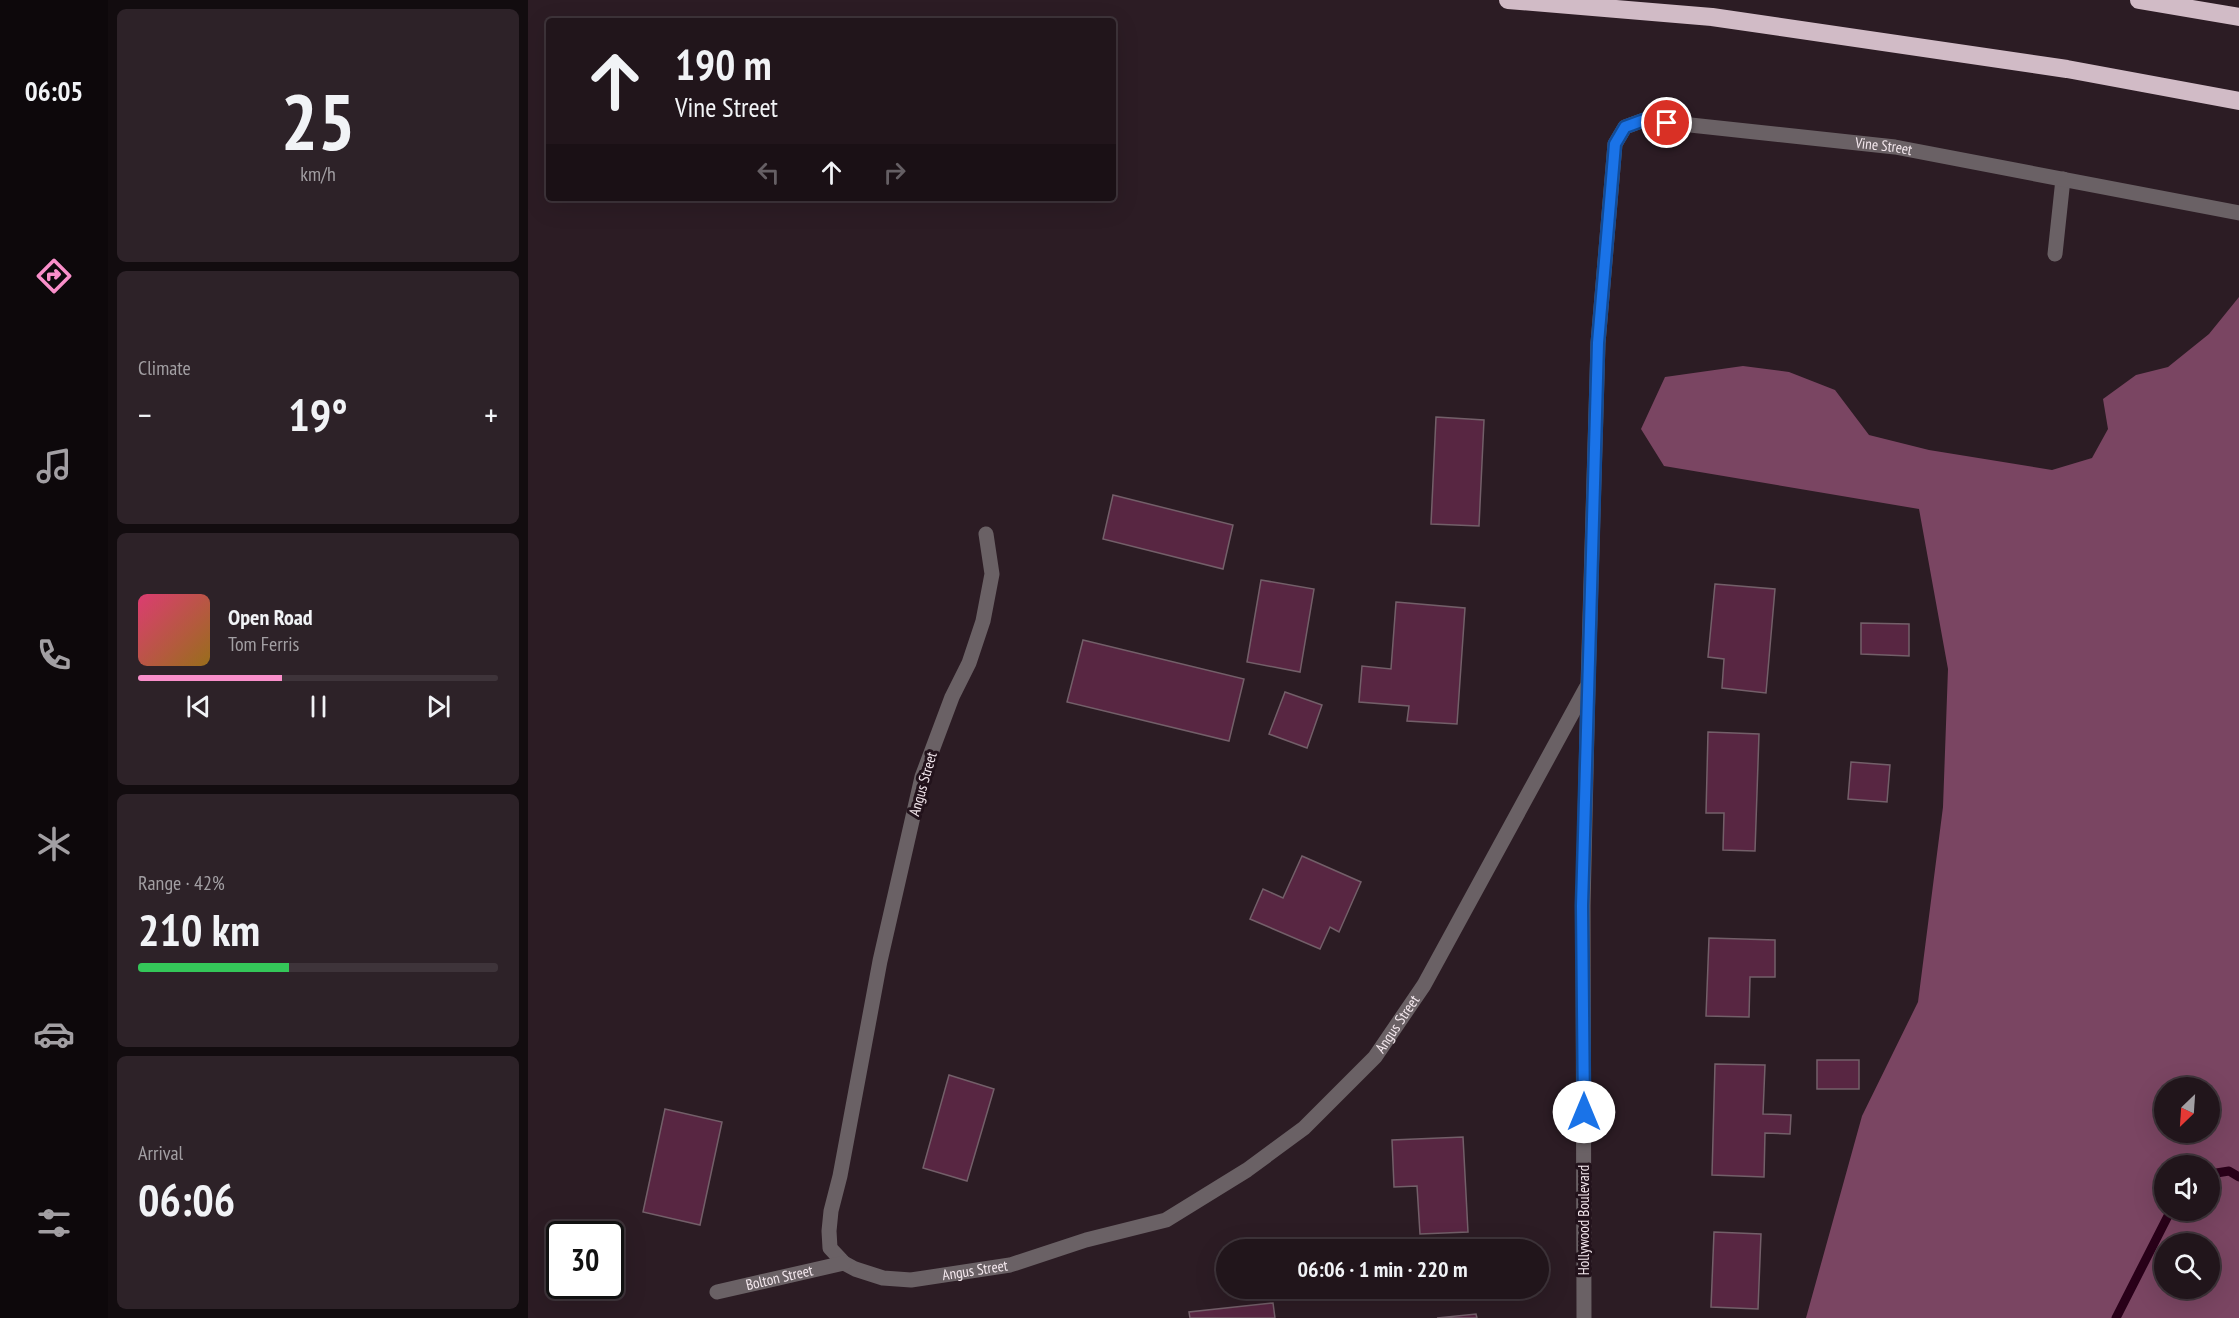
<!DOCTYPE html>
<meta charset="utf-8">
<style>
:root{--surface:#21151b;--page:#2d2228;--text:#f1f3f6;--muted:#a29fa3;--line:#3e343a;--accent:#f98fca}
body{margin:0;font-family:"PT Sans Narrow",sans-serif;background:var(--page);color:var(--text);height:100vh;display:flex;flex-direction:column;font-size:22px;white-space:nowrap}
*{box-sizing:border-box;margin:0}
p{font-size:20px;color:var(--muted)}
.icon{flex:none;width:33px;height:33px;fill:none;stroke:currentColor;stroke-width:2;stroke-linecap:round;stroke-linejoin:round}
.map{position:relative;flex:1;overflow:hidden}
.drawer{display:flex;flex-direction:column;gap:9px;padding:9px;background:#120c0f;width:420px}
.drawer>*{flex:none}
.top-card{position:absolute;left:18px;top:18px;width:570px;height:183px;border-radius:6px;box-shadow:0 6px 24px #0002,0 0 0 2px var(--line);background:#21151b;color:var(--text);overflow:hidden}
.needle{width:39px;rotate:205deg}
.fabs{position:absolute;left:1626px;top:1077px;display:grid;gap:12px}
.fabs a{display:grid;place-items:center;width:66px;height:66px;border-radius:50%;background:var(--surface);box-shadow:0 6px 24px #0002,0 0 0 2px var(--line);font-size:30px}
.speed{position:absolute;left:18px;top:1221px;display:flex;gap:12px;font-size:30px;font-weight:700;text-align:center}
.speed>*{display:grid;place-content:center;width:78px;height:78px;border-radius:50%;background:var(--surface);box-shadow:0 6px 24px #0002,0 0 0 2px var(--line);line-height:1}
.speed .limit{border:3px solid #111;border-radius:9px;background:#fff;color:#111}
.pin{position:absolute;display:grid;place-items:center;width:51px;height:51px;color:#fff;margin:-26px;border:3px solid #fff;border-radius:50%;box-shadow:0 2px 6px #0007}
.me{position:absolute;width:66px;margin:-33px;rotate:0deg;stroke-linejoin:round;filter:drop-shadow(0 0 4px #0008)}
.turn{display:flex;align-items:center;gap:21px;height:126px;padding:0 30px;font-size:27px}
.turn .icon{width:78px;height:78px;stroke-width:2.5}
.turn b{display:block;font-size:42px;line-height:51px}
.lanes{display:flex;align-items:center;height:57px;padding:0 30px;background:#0003;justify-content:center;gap:30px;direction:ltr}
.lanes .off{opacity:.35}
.big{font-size:45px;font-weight:600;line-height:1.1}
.drawer .widget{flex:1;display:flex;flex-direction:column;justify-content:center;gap:9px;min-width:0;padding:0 21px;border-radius:9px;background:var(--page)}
.drawer .dial{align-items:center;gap:0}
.dial b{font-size:78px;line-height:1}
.song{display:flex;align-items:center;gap:18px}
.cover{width:72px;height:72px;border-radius:9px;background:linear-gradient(135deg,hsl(340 70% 55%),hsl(40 70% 35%))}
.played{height:6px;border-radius:3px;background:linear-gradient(90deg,var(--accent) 40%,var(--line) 40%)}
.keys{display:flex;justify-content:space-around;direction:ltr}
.heat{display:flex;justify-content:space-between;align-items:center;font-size:33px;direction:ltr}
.charge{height:9px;border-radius:4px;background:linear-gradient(90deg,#34c759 42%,var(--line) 0)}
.trip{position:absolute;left:688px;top:1239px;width:333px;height:60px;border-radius:30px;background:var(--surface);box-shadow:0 6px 24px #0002,0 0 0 2px var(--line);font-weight:600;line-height:60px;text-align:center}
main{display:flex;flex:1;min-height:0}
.tab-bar{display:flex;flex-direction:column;width:108px;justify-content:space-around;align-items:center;background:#0d080b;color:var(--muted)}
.tab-bar .icon{width:42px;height:42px}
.tab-bar .on{color:var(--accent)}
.tab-bar b{font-size:27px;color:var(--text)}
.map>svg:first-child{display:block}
.forest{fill:#7a4562;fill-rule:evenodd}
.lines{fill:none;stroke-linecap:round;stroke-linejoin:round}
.stream{stroke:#290019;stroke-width:9}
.building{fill:#582642;stroke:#735f69;stroke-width:1.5}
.service{stroke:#6a6165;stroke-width:15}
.minor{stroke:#6a6165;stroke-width:15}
.motorway{stroke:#d1bbc6;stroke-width:18}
.route-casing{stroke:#114b97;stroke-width:15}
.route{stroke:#1a73e8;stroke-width:10}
.labels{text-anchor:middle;stroke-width:6;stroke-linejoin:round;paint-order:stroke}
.street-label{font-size:15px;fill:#f4e8ee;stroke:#22121b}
</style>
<main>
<nav class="tab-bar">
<b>06:05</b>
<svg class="icon on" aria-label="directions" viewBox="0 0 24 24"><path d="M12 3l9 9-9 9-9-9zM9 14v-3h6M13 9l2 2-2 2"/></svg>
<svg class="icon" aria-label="music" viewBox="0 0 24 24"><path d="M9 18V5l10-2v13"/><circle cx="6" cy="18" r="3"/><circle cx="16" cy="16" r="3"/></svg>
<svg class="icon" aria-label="phone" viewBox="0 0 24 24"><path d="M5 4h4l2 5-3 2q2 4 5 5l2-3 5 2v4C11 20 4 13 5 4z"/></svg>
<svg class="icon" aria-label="climate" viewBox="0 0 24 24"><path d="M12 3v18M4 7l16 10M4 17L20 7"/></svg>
<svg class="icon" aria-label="car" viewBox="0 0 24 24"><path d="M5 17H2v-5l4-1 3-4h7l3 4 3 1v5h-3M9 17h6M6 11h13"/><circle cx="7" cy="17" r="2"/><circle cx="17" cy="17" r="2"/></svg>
<svg class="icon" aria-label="filters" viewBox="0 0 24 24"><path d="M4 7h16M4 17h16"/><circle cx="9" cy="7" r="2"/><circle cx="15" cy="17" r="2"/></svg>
</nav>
<section class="drawer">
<div class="widget dial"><b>25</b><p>km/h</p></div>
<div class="widget"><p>Climate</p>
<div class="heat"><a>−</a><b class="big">19°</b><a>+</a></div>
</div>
<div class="widget">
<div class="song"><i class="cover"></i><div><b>Open Road</b><p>Tom Ferris</p></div></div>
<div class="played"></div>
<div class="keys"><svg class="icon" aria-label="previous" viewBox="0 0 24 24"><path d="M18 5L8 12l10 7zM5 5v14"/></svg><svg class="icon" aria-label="pause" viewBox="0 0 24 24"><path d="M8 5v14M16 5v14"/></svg><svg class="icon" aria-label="next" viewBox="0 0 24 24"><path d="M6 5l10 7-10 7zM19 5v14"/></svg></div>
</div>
<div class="widget"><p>Range · 42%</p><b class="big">210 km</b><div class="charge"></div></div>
<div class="widget"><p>Arrival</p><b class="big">06:06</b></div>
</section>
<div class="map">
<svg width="1711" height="1318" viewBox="0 0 1711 1318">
<rect width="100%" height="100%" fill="#2c1c24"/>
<path class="forest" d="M1711,297V1318H1278L1334,1116L1390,1002L1415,807L1420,669L1391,509L1136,466L1113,429L1137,377L1215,366L1261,372L1307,390L1341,435L1401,450L1524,470L1564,458L1580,429L1575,399L1608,375L1640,367L1681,334ZM1636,1088H1682V1132H1636ZM1636,1166H1682V1210H1636ZM1636,1244H1682V1288H1636Z"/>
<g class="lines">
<g class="stream">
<polyline points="1682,1174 1701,1171 1711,1177"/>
<polyline points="1588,1318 1643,1210"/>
</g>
</g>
<g class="building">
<polygon points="908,417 956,420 951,526 903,524"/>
<polygon points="585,495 705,525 695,569 575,539"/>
<polygon points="733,580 786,589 772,672 719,662"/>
<polygon points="1187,584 1247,589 1238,693 1194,688 1196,659 1180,657"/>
<polygon points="868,602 937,608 929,724 879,721 881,706 831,702 834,666 863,669"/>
<polygon points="1333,623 1381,624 1381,656 1333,654"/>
<polygon points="555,640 716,679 701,741 539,702"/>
<polygon points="757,692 794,705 779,748 741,734"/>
<polygon points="1180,732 1231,734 1227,851 1195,850 1196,813 1178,813"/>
<polygon points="1323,762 1362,765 1359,802 1320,799"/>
<polygon points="774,856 833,882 811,932 802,927 792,949 722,919 735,889 755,898"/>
<polygon points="1181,938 1247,940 1247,977 1222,977 1221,1017 1178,1016"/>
<rect x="1289" y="1060" width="42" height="29"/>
<polygon points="1187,1064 1237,1065 1235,1114 1263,1115 1262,1134 1237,1133 1236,1177 1184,1175"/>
<polygon points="421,1075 466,1089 439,1181 395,1168"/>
<polygon points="137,1109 194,1122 172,1225 115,1212"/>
<polygon points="935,1137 940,1232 892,1234 889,1186 866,1187 864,1140"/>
<polygon points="1186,1232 1233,1234 1230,1309 1183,1307"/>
<polygon points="745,1303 747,1318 662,1318 661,1312"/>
<polygon points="948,1314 949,1318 909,1318"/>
</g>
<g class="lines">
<polyline class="service" points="1527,254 1535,179"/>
<g class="minor">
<path id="s1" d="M458,534L464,574L455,621L441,663L424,697L394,777L352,961L312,1176L303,1211L301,1231L302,1248L316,1263L327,1269L355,1278L383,1280L482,1265L558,1240L638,1220L719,1170L776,1128L847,1057L896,985L1058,688"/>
<path id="s2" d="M189,1292L316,1263"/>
<path id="s3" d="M1056,1318L1055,906L1060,685L1070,343L1087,144L1097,127L1116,120L1367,147L1711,213"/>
</g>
<g class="motorway">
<polyline points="980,0 1184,17 1539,69 1711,101"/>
<polyline points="1611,0 1711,17"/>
</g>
</g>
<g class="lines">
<defs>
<polyline id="route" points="1056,1112 1054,906 1070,343 1087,144 1097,127 1116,120 1139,123"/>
</defs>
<use href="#route" class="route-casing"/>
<use href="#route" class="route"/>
</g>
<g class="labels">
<g class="street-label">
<text dy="5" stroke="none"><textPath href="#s3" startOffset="1456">Vine Street</textPath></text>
<text transform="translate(395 784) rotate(-74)" y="5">Angus Street</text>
<text dy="5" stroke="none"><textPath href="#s1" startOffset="1396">Angus Street</textPath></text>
<text transform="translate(1056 1220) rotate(-90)" y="5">Hollywood Boulevard</text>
<text dy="5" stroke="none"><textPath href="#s1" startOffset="892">Angus Street</textPath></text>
<text dy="5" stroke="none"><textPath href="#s2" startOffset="64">Bolton Street</textPath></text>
</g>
</g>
</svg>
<div class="fabs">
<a><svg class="needle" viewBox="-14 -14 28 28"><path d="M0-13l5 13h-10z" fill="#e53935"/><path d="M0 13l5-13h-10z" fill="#a29fa3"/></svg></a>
<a><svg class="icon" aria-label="sound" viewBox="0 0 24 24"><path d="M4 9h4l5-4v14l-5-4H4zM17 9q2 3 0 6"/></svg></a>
<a><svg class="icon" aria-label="search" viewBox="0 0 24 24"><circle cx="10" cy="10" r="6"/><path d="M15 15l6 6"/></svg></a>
</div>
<div class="speed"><div class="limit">30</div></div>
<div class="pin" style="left:1139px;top:123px;background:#d93025"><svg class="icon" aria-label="arrive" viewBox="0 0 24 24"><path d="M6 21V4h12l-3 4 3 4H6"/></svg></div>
<svg class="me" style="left:1056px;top:1112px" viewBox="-20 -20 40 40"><circle r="19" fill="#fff"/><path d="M0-13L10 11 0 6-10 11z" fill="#1a73e8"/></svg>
<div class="trip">06:06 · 1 min · 220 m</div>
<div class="top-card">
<div class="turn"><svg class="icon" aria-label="ahead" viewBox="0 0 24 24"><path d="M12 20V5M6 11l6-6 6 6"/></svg><div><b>190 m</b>Vine Street</div></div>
<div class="lanes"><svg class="icon off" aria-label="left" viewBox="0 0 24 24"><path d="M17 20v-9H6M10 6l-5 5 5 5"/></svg><svg class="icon" aria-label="ahead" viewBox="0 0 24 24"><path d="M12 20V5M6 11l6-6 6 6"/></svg><svg class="icon off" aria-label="right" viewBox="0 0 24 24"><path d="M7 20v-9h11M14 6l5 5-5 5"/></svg></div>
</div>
</div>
</main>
